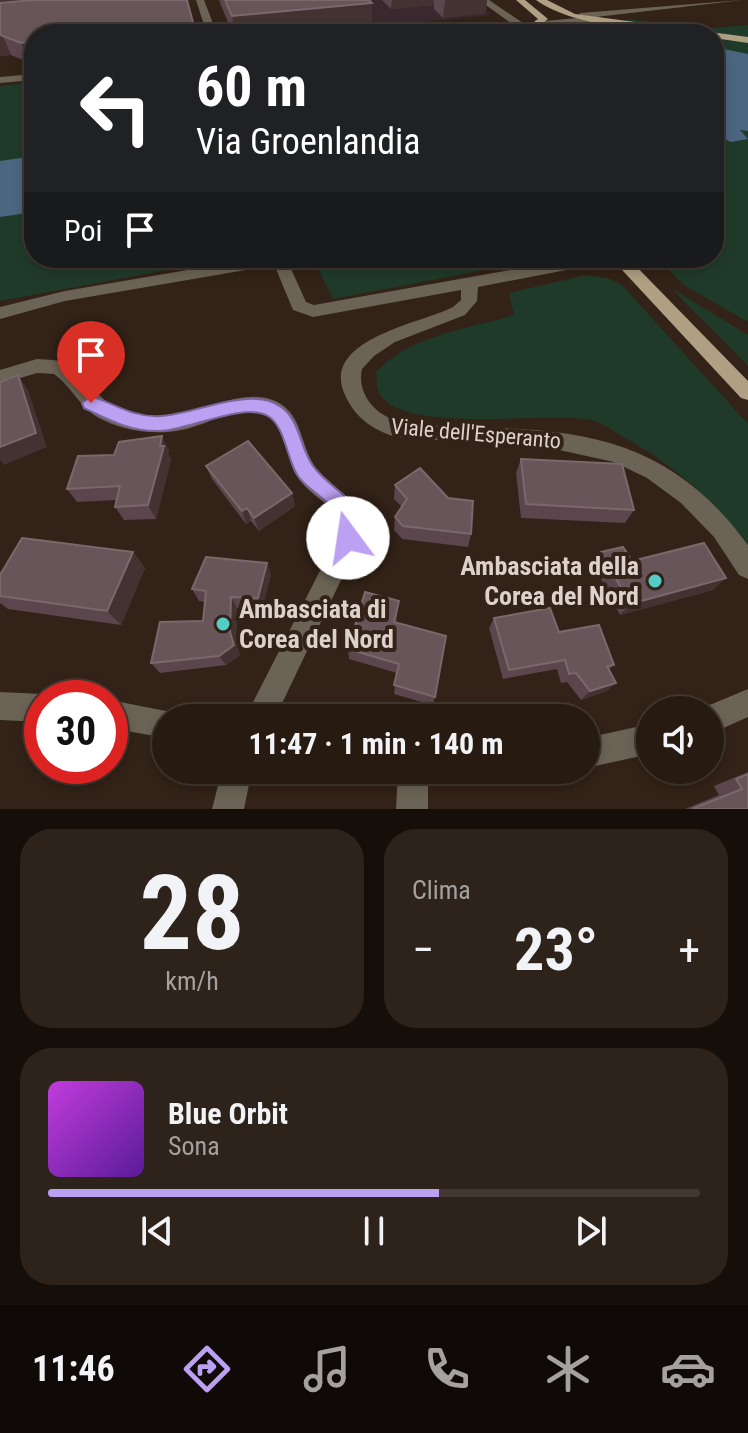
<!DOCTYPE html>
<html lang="it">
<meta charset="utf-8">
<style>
:root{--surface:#261a11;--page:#2e231a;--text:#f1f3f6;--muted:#a4a19f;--line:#423831;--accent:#bca0f2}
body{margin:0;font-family:"Roboto Condensed",sans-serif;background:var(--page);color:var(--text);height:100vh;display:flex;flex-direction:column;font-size:30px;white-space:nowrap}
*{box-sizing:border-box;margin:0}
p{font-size:26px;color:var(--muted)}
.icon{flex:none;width:44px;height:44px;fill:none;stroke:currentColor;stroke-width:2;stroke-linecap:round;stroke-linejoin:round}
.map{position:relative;height:809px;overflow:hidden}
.side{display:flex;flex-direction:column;gap:20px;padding:20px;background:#150e09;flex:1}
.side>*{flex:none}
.guide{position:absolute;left:24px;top:24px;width:700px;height:244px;border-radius:32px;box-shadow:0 4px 12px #0003,0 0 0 2px var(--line);background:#202124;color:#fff;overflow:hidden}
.buttons{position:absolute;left:636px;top:696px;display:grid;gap:16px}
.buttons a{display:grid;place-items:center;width:88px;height:88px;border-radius:50%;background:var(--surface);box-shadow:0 4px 12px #0003,0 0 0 2px var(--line);font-size:40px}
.speed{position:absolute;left:24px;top:680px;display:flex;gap:16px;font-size:40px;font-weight:700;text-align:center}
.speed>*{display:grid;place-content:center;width:104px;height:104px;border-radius:50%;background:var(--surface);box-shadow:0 4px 12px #0003,0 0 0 2px var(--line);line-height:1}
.speed .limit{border:12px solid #d22;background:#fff;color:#111}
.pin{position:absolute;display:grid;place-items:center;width:68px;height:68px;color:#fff;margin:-82px -34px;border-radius:50% 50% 50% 0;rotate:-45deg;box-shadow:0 0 8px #0007}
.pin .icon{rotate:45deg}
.me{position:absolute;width:88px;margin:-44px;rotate:346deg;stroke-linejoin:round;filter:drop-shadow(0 0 6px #0008)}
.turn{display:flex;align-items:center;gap:28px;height:168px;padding:0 40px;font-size:36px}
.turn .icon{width:104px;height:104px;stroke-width:2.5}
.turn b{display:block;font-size:56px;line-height:68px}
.then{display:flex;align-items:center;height:76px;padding:0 40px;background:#0003;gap:16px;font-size:30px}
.big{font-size:60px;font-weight:700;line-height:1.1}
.side .tile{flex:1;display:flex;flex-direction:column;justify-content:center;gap:12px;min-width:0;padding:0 28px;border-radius:32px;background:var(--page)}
.side .dial{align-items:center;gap:0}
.dial b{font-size:104px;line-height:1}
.song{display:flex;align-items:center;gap:24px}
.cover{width:96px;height:96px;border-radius:12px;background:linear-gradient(135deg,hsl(290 70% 55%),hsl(270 70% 35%))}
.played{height:8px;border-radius:4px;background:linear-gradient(90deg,var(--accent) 60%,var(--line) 60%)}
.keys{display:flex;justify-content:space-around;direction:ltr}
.heat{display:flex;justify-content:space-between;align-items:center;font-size:44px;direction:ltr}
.side .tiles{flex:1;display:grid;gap:20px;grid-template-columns:1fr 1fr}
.tile:last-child{grid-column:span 2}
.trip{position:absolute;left:152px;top:704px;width:448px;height:80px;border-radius:40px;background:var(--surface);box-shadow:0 4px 12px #0003,0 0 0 2px var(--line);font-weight:700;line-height:80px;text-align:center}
.tab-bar{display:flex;height:128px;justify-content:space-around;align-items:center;background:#0f0a07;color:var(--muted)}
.tab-bar .icon{width:56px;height:56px}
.tab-bar .current{color:var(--accent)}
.tab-bar b{font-size:36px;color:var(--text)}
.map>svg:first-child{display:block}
.commercial{fill:#3a282e}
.green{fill:#203a29}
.water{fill:#4b6681}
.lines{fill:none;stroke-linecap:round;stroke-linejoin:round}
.minor{fill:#6b6355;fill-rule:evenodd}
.major{fill:#b0a083;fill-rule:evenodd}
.wall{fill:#5a464c}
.shaded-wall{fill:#443131}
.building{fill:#685559;stroke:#7a686b;stroke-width:2}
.route{fill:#bca0f2;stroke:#7a689d;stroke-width:2}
.poi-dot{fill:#54cdc7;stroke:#322217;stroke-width:3}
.labels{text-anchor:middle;stroke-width:8;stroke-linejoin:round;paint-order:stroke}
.street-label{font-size:22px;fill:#ddd2cb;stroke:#322217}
.near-poi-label{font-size:26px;font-weight:bold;fill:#ddd2cb;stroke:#322217;text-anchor:end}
</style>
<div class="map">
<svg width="748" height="809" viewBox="0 0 748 809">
<rect width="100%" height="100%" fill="#322217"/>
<polygon class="commercial" points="267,0 472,0 491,15 307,34 232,34 220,4"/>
<g class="green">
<polygon points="627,19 711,28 748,25 748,322 684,285 657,258 714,258 714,34 585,34 589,33 588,30 617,27"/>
<polygon points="34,82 34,258 232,258 0,301 0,86"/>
<polygon points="313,258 547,258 333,299"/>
<path d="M585,275L607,278L621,284L748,424V549C712,500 680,469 627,439C617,434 606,425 595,421C554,409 394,438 378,390C376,385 377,377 376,372C410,335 467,329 514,315L509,293Z"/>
<polygon points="671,288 748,335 748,366"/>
</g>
<g class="water">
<polygon points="714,47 748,54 748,131 740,130 748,139 731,142 714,134"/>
<polygon points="34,156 34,212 0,217 0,161"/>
</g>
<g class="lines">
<g class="minor">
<polygon points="196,0 204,0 217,34 207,34"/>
<polygon points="479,0 489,0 523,23 577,18 580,13 743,0 596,17 597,19 593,22 457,34 422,34 512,24"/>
<polygon points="34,74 34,80 0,83 0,77"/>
<path d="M258,258L288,262L306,302L314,305L578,258H611L603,263L478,287L477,301L465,315L395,342L374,356L362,369C357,392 373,413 395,420C415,427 441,425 462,426C517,429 573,429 625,448C673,465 714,499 744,540L748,545V579L739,575L714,537L681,503L647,478L614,462L550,448L396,437C373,430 355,418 345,395C319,339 423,323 453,307L461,300V290L313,317L293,310L276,269L263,267L65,301L0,319V307L65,291Z"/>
<path d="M37,359C47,360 58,359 67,364C92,377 98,406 128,413C146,417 166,417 184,413C215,407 261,381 289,411C304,428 303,455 319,471C353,507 371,500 352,557L275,718H245L329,553L337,531L336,513C323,500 306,491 296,475C286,457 286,426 266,416C241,403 207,425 182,430C156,435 128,432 103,420C81,410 73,388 54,374L37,373L0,384V370Z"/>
<polygon points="748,689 748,717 710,734 710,710 700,709"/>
<polygon points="0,692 42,694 52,698 42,698 42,722 0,720"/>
<polygon points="110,700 176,713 179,718 166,718 166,738 110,728"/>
<polygon points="650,724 650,754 586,768 586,738"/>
<polygon points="222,770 252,770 244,809 212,809"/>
<polygon points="398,770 428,770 428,809 396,809"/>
</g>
<g class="major">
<polygon points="516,0 525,0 548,19 528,34 517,34 538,19"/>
<path d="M536,0H547L575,14L748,37V43L714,38V34C666,34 574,28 536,0Z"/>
<polygon points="611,258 628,258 748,381 748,400 741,398"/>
</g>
</g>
<g class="wall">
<polygon points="0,0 187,0 196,34 34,34 34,63 30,63 11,55 0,56"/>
<polygon points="219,0 369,0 372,3 372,26 298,34 233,34"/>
<polygon points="382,0 487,0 485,13 443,18 434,9 434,5 391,9"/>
<polygon points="169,450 168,454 171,460 156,519 124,520 115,507 117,500 77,502 67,489 114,455"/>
<polygon points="521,459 634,510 625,523 521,518 516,473"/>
<polygon points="206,466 292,493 295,506 259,531 251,521 246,524 212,479"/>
<polygon points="395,485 471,534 468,547 402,539 394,530 395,517 402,507 394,499"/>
<polygon points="133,552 145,568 121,625 8,609 0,603 0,575"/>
<polygon points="601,552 632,561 713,590 620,615 593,564"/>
<polygon points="267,563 271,575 262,609 237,608 236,642 240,655 226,665 160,673 151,663 203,621 205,602 199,601 192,589"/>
<polygon points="399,601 396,623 435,697 432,705 394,694 397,673 349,659 348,649"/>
<polygon points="494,618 559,632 614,665 608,670 616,683 606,691 581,700 567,682 561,683 557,669 503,679 489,628"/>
<polygon points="748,772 748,809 685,809 719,795 714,786"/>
</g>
<g class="shaded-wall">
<polygon points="0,0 146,0 0,12"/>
<polygon points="392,0 434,0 434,5 391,9"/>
<polygon points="445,0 487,0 485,13 443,18"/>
<polygon points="372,3 372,26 298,34 235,34 232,16"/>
<polygon points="194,26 196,34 110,34"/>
<polygon points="2,34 11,55 0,56 0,35"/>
<polygon points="34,41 34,63 30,63 21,43"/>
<polygon points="18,375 28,390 47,447 4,465 0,460 0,447"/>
<polygon points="162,436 169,450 168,454 171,460 156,519 148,505"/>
<polygon points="292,493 295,506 259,531 254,518"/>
<polygon points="247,508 251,521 246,524 242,511"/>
<polygon points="133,552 145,568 121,625 107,611"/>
<polygon points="267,563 271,575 262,609 258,598"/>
<polygon points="726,578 713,590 620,615 630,604"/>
<polygon points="231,597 237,608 236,642 240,655 226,665 219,656 230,632"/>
<polygon points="616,683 606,691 581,700 590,691"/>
</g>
<g class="building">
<polygon points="33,0 187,0 194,26 110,34 34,34 34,41 21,43 0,35 0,3"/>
<polygon points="225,0 369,0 372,3 232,16"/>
<polygon points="18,375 36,433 0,447 0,382"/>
<polygon points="162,436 160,446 164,446 148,505 115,507 120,486 67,489 78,456 114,455 119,442"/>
<polygon points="248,441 292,493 254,518 247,508 242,511 206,466"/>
<polygon points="521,459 622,464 634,510 526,504"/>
<polygon points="420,468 448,498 473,501 471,534 403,526 395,517 407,499 395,485"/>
<polygon points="22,538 133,552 107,611 0,596 0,575"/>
<polygon points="704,543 726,578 630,604 601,552 623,547 632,561"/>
<polygon points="206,557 267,563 258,598 231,597 230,632 234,645 219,656 151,663 160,622 203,621 206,591 192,589"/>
<polygon points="365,592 399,601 394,622 446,636 435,697 394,685 399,664 348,649"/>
<polygon points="550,608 559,632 599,625 614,665 607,666 616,683 590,691 576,673 569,674 565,660 509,670 494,618"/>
<polygon points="748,774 748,809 692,809 742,789 736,779"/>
</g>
<path class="route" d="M91,396C115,404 134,418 161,416C195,414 252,385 281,407C300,420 300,448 313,466C323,480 341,492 354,504L358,538L355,545L348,548L340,545C335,535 340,525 336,515C331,500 307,490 298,476C287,460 285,426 268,416C244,402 188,430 160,431C131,432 109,420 84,408L82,403Z"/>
<g class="poi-dot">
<circle cx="655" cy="581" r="8"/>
<circle cx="223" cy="624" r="8"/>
</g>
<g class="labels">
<g class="street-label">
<text transform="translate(476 433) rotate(5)" y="8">Viale dell'Esperanto</text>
</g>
<g class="near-poi-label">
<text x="639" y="575">Ambasciata della<tspan x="639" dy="30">Corea del Nord</tspan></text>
<text x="239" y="618" text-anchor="start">Ambasciata di<tspan x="239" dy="30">Corea del Nord</tspan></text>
</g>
</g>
</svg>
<div class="buttons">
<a><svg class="icon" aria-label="sound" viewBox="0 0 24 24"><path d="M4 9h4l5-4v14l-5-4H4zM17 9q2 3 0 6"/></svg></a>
</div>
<div class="speed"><div class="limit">30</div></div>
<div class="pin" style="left:91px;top:403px;background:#d93025"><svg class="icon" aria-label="arrive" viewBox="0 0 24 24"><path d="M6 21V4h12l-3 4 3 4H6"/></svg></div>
<svg class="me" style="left:348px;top:538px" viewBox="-20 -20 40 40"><circle r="19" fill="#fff"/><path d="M0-13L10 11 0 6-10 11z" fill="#bca0f2"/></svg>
<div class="trip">11:47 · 1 min · 140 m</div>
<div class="guide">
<div class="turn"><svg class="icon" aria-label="left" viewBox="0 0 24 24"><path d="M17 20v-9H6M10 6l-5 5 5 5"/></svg><div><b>60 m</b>Via Groenlandia</div></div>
<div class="then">Poi<svg class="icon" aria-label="arrive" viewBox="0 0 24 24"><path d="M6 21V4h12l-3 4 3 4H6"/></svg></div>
</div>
</div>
<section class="side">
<div class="tiles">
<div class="tile dial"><b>28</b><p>km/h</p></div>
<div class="tile"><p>Clima</p>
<div class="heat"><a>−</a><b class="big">23°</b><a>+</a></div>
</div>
<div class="tile">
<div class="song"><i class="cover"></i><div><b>Blue Orbit</b><p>Sona</p></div></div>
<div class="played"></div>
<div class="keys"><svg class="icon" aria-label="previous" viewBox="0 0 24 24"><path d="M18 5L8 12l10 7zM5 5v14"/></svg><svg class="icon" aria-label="pause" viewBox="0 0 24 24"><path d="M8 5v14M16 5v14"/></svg><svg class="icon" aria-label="next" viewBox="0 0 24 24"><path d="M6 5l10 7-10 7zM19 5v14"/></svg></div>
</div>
</div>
</section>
<nav class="tab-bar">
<b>11:46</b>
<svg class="icon current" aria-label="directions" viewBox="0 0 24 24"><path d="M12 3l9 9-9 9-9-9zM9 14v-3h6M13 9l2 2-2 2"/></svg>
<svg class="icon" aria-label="music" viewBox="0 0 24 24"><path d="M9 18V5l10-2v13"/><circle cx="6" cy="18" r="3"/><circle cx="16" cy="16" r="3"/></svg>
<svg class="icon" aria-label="phone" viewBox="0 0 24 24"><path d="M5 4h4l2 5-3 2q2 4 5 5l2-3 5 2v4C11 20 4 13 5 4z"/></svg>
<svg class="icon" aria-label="climate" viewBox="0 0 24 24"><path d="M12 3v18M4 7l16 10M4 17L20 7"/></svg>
<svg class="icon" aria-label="car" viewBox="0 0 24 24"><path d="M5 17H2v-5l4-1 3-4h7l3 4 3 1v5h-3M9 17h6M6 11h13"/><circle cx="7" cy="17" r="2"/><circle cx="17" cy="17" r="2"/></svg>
</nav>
